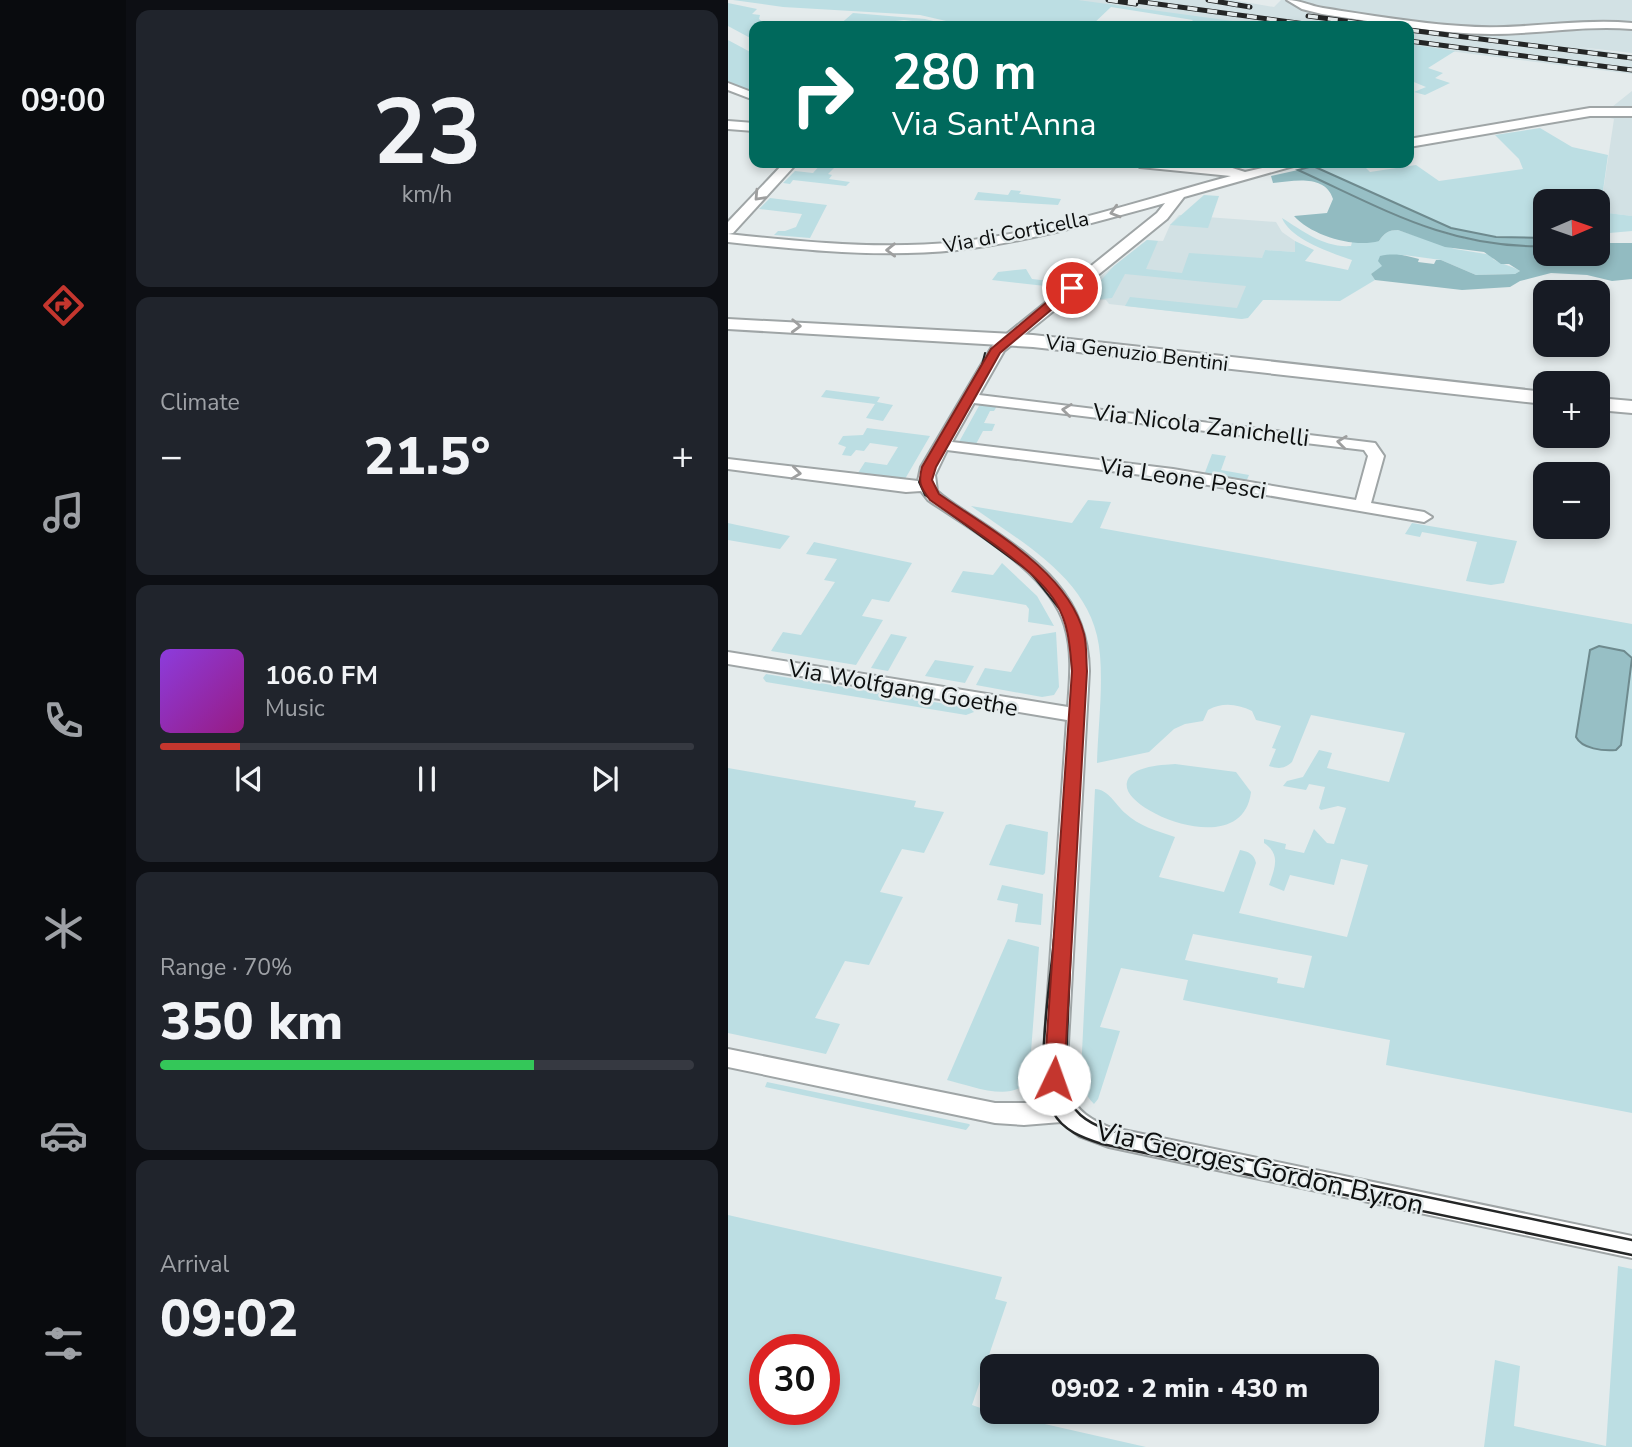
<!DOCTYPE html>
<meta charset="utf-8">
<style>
:root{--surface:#171b24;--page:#20242c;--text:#f1f3f6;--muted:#9ea1a6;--line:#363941;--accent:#c4362e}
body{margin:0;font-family:"Nunito Sans",sans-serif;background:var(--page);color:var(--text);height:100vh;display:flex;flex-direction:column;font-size:26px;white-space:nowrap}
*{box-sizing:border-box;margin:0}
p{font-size:23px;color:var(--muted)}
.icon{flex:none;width:38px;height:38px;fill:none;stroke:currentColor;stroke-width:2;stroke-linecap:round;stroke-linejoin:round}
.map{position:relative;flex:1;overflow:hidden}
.details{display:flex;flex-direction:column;gap:10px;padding:10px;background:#0d0f14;width:602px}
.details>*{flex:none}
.guide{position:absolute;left:21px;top:21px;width:665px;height:147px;border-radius:14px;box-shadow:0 4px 10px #0003;background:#00695c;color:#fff;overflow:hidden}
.needle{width:46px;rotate:88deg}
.tools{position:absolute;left:805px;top:189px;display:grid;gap:14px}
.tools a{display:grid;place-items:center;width:77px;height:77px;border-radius:14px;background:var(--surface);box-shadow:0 4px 10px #0003;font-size:35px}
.speed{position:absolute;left:21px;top:1334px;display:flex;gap:14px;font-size:35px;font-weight:700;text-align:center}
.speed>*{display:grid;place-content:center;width:91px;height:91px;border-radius:50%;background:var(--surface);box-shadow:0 4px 10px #0003;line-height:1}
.speed .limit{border:10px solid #d22;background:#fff;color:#111}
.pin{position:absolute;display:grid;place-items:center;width:60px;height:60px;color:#fff;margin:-30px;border:4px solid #fff;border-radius:50%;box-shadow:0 2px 7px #0007}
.me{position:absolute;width:77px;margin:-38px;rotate:3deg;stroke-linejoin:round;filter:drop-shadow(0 0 5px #0008)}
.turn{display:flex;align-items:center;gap:24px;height:147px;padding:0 28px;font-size:32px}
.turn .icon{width:91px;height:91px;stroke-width:2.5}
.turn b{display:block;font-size:49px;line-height:60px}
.big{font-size:52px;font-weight:800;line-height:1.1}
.details .card{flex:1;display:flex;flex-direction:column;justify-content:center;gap:10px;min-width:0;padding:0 24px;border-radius:14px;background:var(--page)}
.details .dial{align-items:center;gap:0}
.dial b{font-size:91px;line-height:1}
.song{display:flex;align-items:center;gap:21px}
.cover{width:84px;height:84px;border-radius:10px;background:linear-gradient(135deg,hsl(270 70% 55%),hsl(310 70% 35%))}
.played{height:7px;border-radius:4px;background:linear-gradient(90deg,var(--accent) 15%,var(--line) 15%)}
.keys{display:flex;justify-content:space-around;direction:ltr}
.heat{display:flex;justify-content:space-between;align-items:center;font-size:38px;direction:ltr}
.charge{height:10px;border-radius:5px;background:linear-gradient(90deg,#34c759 70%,var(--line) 0)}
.trip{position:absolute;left:252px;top:1354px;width:399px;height:70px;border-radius:14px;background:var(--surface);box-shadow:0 4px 10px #0003;font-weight:800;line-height:70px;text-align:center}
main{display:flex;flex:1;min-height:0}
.menu{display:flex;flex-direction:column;width:126px;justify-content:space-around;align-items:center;background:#090b0e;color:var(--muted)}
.menu .icon{width:49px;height:49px}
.menu .current{color:var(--accent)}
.menu b{font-size:32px;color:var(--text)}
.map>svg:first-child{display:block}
.built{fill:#d2e1e4}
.green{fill:#bcdee3;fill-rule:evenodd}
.forest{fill:#92bbc1}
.water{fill:#97bfc5;stroke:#6e8a8e;stroke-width:2}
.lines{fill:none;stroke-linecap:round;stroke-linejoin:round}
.minor-casing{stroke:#9fa5a6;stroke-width:4}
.tertiary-casing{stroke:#9fa5a6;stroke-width:4}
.minor{fill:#fff;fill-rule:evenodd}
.tertiary{fill:#fff;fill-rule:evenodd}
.tram-far1{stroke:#242626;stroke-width:2}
.tram{stroke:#242626;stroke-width:2.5}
.rail-casing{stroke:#242626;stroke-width:5}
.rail{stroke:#e4ebec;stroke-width:3.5;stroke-dasharray:10;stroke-linecap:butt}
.oneway{stroke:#9e9f9f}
.route{fill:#c4362e;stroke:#7f231e;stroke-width:2}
.labels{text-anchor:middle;stroke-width:5;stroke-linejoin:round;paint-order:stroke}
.far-street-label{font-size:21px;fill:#0d0f0f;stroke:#e4ebec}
.street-label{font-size:24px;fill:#0d0f0f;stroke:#e4ebec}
.near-street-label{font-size:28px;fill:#0d0f0f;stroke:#e4ebec}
</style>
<main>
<nav class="menu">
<b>09:00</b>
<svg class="icon current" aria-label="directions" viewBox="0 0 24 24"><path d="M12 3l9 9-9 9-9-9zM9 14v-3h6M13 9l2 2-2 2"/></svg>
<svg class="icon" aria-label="music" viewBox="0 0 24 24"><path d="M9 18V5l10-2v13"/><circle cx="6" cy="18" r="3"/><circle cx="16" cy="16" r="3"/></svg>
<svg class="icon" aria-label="phone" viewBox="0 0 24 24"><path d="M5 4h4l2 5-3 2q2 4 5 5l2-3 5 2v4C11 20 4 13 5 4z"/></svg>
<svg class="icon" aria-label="climate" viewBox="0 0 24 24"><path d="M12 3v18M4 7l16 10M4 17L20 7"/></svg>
<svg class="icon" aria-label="car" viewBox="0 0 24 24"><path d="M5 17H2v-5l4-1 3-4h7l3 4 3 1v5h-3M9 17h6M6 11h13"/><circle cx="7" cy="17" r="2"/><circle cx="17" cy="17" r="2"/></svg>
<svg class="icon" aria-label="filters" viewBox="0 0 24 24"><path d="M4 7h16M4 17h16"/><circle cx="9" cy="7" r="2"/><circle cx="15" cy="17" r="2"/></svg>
</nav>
<section class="details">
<div class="card dial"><b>23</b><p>km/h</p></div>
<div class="card"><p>Climate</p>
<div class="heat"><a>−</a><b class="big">21.5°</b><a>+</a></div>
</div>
<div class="card">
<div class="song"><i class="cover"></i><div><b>106.0 FM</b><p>Music</p></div></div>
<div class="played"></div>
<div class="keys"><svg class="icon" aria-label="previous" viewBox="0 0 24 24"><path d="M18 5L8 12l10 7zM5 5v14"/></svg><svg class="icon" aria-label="pause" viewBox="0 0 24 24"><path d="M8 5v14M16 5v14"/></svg><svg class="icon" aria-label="next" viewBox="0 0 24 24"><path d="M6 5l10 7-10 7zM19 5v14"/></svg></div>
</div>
<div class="card"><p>Range · 70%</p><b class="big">350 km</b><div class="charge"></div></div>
<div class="card"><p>Arrival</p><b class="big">09:02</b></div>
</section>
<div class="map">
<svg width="904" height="1447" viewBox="0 0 904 1447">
<rect width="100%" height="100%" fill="#e4ebec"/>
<g class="built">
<polygon points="337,0 505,0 546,7 553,0 904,0 904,53 850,47 904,55 904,74 681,46 681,26 522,26"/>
<polygon points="904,91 904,216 872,212 886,119 882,118 879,111"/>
<polygon points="451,215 548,222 554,232 567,241 567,252 537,250 514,319 381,304 378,300 354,301 350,294 419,240 435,241 442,225"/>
</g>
<g class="green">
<polygon points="5,0 350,0 541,26 459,26 465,20 383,7 363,26 240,26 192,15 55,7"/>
<polygon points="0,3 29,9 24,14 32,15 31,19 40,26 26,26 26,40 0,26"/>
<polygon points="125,13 197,19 226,26 176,20 143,24 145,26 110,26"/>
<polygon points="0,40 26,54 26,92 0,82"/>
<polygon points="681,44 727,51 700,68 715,73 707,78 722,83 697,95 686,92 698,87 681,80"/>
<polygon points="812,128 844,147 880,155 872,212 904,216 904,231 870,234 870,201 817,201 817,238 755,236 723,228 585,166 600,163 634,164 642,172 688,165 711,181 795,169 791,159 767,135"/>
<polygon points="94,163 104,163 108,166 100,174 104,175 101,179 122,182 118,186 65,180 62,184 55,183 67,171 85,173"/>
<polygon points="283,190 293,191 291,194 333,199 330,205 246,200 250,192 280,195"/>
<polygon points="476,195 491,196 480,228 442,225"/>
<polygon points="42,198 99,205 82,238 46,235 50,231 57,231 68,227 74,214 31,209"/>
<path d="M554,218C575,231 596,248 623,246L624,242L651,241C656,233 661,230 670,230L727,249L764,255L765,259C774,265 783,265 792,271L787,274L748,275L713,260L676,255L643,274L647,280L612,301L535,300L520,318L514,319L397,306L402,297L509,308L518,286L397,274L384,298L354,301L386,266L419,240L430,241L418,269L454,273L461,253L534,258L537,250L567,252V241L586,250L577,261L620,270L624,260C603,253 562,239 554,218Z"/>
<polygon points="298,269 304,279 321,281 317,286 264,280 270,272"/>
<polygon points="98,390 152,397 149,402 165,405 155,421 138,418 147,404 93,397"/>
<polygon points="252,404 269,406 266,411 262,411 256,423 267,424 264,431 255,431 248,444 231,442"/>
<polygon points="139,428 202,436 177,479 130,473 137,462 159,465 170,447 142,443 136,451 128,450 123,456 114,455 118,447 110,444 115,436 135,435"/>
<polygon points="484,454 498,456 493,470 521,475 518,482 476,475"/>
<path d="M360,500L383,502L372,528L904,624V1113L658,1065L662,1040L455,1000L460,980L393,968L372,1027L392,1031L370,1099L366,1104C357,1095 353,1084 353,1072L367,789C380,789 388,805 397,813C411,826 429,831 447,837L431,877L496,892L512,850C521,852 526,854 528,863L511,913L619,937L640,865L613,859L606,885L562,875L556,891L541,885C547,868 553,854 536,843V839L558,844L557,849L576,853L586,829L599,843L606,844L618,808L610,806L593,810L591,808L597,787L581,784L578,790L555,786L559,781L575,777L591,750L604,753L599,768L661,782L677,733L583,715L564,762C556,769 551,769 541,766L548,749L544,748L553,726L528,720L524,711C509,704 495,702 480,710L475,721L457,724L446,729L421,752L369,763C370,727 375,690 372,655C367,581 297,545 243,506L344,523ZM465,934L584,956L576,988L549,983L550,978L457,960Z"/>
<polygon points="0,523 9,525 62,536 52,549 0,540"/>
<polygon points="684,523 789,541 776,583 763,585 738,581 749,542 694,532 692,537 677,534"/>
<polygon points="86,542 184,563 161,602 144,599 134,616 155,620 128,665 43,651 55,632 73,635 107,582 96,580 109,559 78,554"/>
<polygon points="274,563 309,596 326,626 300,622 301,609 298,605 223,592 235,571 265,575"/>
<polygon points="328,632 331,687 326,695 314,697 248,685 257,668 283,672 304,636"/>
<polygon points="163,634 179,637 160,671 143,668"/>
<polygon points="207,660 246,666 237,683 197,676"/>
<polygon points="38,674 242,708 246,712 238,715 38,682 35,678"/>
<path d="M447,764L508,772L523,792C515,859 405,815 399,788C395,766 434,765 447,764Z"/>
<polygon points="0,768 188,801 186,807 216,812 196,853 174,849 152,892 175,897 141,965 117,961 87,1018 112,1024 98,1054 0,1033"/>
<polygon points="282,824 320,832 317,873 315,875 261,865 278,825"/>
<polygon points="274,885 315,894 313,925 287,922 290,904 269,900"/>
<path d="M280,939L311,947L301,1078C288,1105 241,1085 219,1080Z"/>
<polygon points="39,1082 241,1124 242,1125 238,1130 37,1087"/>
<path d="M0,1215L274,1277L267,1299L279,1302L244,1405L264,1412L418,1447H0ZM37,1349H96V1409H37Z"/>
<polygon points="890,1266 904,1269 904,1447 756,1447 767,1360 792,1366 786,1426 878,1446"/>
</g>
<path class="forest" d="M570,170C656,209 719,249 817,246V254H870V243H904V279L884,281L859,275L823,273L792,281L782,287L734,290L647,280L643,274L654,266L650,261L652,256C666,253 677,255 691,259L690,262L706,264L708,260H713L748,275L787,274L792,271L781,264H773L756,252L717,247L670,230C661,230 656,233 651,241C626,248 584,236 566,216L599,213L605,199C597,174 566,181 545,183L543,176Z"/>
<g class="water">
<path d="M585,166L723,228L768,237L817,238V246C721,249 654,208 570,170Z"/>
<path d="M871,646L896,651L904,658L893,745L888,750C875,751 854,749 848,737L862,650Z"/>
</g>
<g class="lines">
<defs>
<g id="minor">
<path d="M559,0C572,0 582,6 595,8C640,15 687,23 733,26C790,31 847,18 904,23V29C857,25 811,34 764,34C707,34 650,22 594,14L574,9Z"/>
<polygon points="0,83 26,93 26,100 0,90"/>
<polygon points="862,108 904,108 904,116 862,116 681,147 681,139"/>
<polygon points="0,121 26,123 26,131 0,129"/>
<polygon points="56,163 69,163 5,233 0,234 0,222"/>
<path d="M406,163L498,166L517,172L556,163H576L456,197L439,219L276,351L251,395L647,443L656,456L643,503L696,512L704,517L696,522L445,479L219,450L207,475L209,491C222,503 239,512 253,522C311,561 360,596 361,671L338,1079C342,1105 357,1118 381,1127L904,1236V1258L381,1147L351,1136L333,1122L296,1125L267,1123L0,1067V1049L267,1103H321L314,1079L339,720L0,664V652L340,707C342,680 345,653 337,626C321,572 245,531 200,500L193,491L178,492L0,469V459L190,481L193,467L265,345L429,213L437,203C368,222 299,242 229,250C153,258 76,250 0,242V234C76,242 153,250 229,242C323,232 413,200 503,176L412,167ZM246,403L636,450L640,456L628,500L445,469L224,442Z"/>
</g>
<g id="tertiary">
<polygon points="0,319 305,335 817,392 817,404 305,347 0,329"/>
<polygon points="870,398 904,401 904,413 870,410"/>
</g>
</defs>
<use href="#minor" class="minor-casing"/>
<use href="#tertiary" class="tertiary-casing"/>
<use href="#minor" class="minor"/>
<use href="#tertiary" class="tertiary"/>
<g class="tram-far1">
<polyline points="257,353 254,365 196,466 191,482 197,495 302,572 333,611 342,633 345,684 326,941"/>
<path d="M304,562C335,588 352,616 358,656L343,941"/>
</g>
<g class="tram">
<path d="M326,939C323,980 305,1079 325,1112C335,1131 355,1138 374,1144L904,1255"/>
<path d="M343,939L337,1088C343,1112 358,1122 380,1130L904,1240"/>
</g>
<defs>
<g id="rail">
<polyline points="380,0 408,4"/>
<polyline points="400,0 592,26"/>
<polyline points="480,0 522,7"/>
<polyline points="580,16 654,26"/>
<polyline points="681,30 904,58"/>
<polyline points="681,41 904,70"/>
</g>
</defs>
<use href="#rail" class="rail-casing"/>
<use href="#rail" class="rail"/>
</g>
<defs><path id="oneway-chevron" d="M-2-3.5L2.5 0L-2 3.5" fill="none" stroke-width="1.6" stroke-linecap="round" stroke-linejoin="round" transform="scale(1.75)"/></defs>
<g class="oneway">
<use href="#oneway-chevron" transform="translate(31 196) rotate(133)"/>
<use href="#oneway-chevron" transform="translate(387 212) rotate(164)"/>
<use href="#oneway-chevron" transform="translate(163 250) rotate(179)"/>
<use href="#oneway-chevron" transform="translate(68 326) rotate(2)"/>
<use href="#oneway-chevron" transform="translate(339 410) rotate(-173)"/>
<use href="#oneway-chevron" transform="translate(614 442) rotate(-173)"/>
<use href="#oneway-chevron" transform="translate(68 473) rotate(7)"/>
</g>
<path class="route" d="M339,285L349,288L272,353L208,467L204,480L211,494C261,529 340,571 356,634C359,646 358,659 359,671L336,1079L333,1085L326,1087L319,1085L316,1079L344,671C342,648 341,624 328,603C307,567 237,525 202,500C192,487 190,482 194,467L263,349Z"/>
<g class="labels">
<g class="far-street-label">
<text transform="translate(288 232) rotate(-11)" y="7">Via di Corticella</text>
<text transform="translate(409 353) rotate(7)" y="7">Via Genuzio Bentini</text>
</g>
<g class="street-label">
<text transform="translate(473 425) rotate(7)" y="8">Via Nicola Zanichelli</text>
<text transform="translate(455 478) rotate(9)" y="8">Via Leone Pesci</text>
<text transform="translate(175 688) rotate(10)" y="8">Via Wolfgang Goethe</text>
</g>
<g class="near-street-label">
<text transform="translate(532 1167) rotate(13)" y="10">Via Georges Gordon Byron</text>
</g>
</g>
</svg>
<div class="tools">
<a><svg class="needle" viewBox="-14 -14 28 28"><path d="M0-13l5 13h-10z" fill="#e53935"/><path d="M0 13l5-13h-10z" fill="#9ea1a6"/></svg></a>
<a><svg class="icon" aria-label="sound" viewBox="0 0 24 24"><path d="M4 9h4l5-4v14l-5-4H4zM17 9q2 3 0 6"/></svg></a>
<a>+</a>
<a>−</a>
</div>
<div class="speed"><div class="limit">30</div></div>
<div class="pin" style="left:344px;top:288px;background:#d93025"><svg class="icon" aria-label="arrive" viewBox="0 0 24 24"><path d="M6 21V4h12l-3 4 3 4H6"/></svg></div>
<svg class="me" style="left:326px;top:1079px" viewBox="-20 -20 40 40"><circle r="19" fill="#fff"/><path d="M0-13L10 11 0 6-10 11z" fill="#c4362e"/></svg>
<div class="trip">09:02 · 2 min · 430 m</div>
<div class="guide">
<div class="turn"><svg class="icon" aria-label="right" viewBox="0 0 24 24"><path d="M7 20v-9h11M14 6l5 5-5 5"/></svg><div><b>280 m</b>Via Sant'Anna</div></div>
</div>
</div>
</main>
